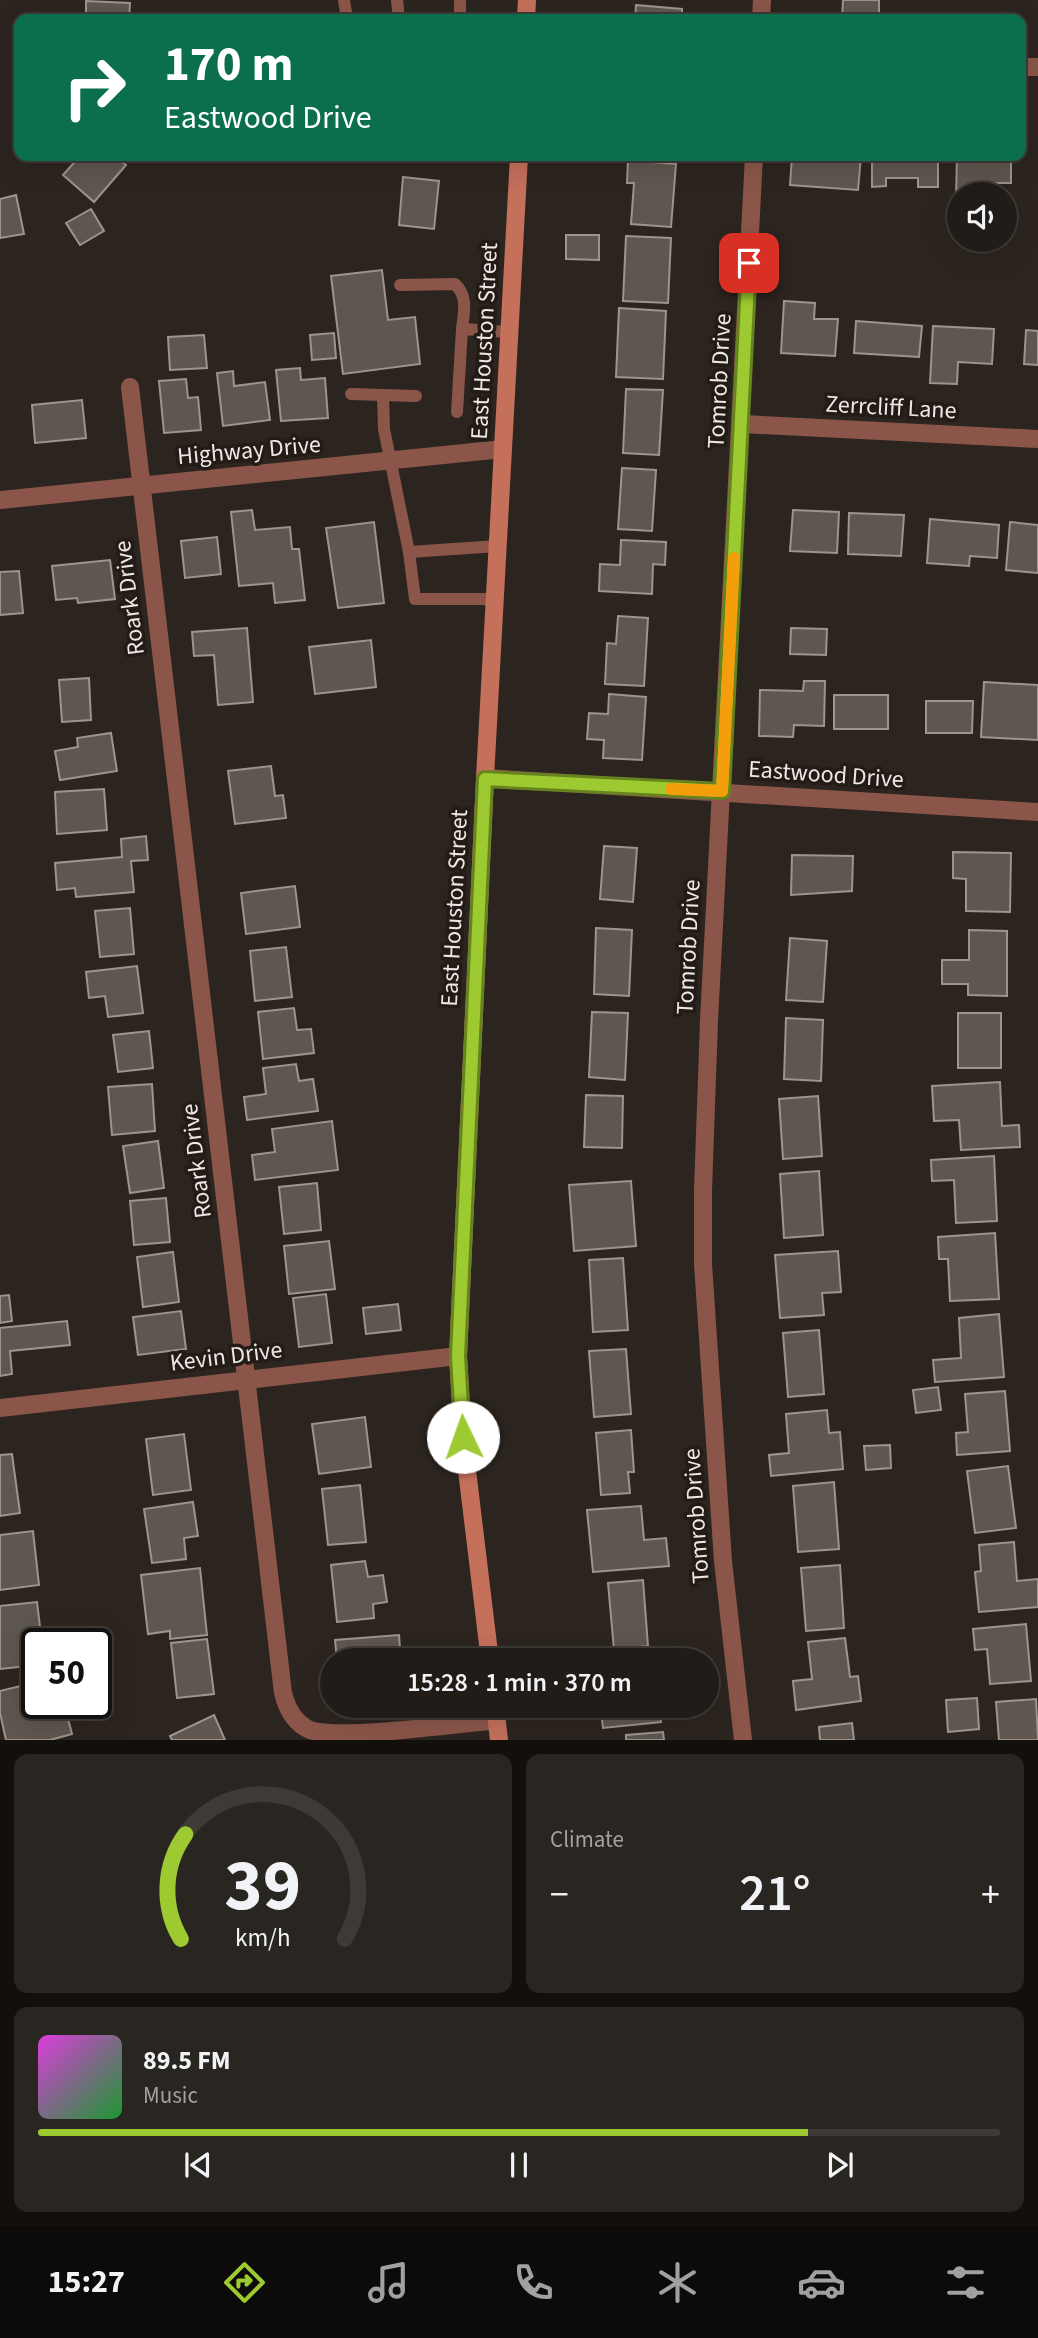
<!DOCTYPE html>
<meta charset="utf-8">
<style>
:root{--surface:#211c17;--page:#292520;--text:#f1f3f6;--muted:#a2a1a1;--line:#3e3a36;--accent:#9dca30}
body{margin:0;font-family:"Source Sans 3",sans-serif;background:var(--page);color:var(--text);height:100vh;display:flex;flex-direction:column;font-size:26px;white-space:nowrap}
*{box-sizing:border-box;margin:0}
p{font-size:23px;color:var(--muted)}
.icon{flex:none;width:38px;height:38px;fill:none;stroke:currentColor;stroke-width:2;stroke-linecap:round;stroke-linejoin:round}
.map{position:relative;height:1740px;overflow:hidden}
.panel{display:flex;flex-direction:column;gap:14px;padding:14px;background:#120f0d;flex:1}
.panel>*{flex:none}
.top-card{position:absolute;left:14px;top:14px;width:1012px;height:147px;border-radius:14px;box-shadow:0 7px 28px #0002,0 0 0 2px var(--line);background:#0b6e4f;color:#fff;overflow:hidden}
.controls{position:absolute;left:947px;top:182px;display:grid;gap:14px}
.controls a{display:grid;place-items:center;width:70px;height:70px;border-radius:50%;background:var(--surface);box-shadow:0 7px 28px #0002,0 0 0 2px var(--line);font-size:35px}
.speed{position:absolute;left:21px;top:1628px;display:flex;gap:14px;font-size:35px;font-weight:700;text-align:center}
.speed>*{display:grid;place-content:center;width:91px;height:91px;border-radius:50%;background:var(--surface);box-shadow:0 7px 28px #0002,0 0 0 2px var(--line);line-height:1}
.speed .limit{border:4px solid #111;border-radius:10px;background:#fff;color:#111}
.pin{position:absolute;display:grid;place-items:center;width:60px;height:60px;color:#fff;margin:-30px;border-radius:14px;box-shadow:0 4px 10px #0006}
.me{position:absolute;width:77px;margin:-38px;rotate:357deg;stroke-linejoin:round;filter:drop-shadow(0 0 5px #0008)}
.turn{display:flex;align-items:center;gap:24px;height:147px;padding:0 35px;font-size:32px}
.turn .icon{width:91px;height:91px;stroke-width:2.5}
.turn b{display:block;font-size:49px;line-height:60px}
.big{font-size:52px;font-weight:600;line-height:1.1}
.panel .card{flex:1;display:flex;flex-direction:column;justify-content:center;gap:10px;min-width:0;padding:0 24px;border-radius:14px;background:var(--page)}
.panel .dial{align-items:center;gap:0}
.dial svg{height:182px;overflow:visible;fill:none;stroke:var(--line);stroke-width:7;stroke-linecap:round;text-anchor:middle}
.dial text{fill:var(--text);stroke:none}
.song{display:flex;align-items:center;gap:21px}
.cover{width:84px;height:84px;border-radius:10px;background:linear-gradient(135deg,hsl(300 70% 55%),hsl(130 70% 35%))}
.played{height:7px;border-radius:4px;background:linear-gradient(90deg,var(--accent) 80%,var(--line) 80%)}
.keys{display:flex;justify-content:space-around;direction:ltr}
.heat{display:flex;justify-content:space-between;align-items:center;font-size:38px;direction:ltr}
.panel .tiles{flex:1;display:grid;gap:14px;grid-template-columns:1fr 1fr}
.card:last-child{grid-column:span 2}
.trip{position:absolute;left:320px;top:1648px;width:399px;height:70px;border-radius:35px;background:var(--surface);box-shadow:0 7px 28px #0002,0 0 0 2px var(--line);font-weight:600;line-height:70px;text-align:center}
.dock{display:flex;height:112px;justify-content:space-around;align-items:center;background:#0d0b09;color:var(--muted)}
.dock .icon{width:49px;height:49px}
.dock .on{color:var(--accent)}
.dock b{font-size:32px;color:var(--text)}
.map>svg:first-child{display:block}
.building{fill:#5e564f;stroke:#9d948c;stroke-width:2}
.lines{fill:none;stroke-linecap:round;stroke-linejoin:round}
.lane{stroke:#8b5649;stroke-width:12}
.street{stroke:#8b5649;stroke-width:18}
.secondary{stroke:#c4705b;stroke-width:18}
.route-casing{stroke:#66831f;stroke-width:18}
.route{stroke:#9dca30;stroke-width:12}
.slow{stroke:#f59e0b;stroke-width:12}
.labels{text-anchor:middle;stroke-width:7;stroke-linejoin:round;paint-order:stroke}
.street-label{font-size:24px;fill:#ede8e5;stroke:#221b16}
</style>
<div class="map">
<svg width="1038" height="1740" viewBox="0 0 1038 1740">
<rect width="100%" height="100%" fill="#2c251f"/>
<g class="building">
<polygon points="843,0 879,0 879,19 842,19"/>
<polygon points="86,1 130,3 129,19 86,19"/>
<polygon points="636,5 682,9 682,19 635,19"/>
<polygon points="80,156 115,156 126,165 94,202 63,175"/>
<polygon points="792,156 861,156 858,190 790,185"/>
<polygon points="872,156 938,156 938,187 918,187 918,178 886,178 886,186 872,187"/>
<polygon points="957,156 1011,156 1011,183 987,183 987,194 959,194 956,198"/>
<polygon points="628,160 676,164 671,227 631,224 634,183 627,183"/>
<polygon points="403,177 439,181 434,229 399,225"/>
<polygon points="16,195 24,234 0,238 0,199"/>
<polygon points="91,209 104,231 80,245 66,223"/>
<polygon points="566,235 599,235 599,260 566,259"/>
<polygon points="626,236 671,238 668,303 623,301"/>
<polygon points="382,270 388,320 415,317 420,364 343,374 331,276"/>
<polygon points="784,301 815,303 814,319 838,319 835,356 781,353"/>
<polygon points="619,308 666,311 663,379 616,377"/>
<polygon points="856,321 922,326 919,357 854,353"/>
<polygon points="933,326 994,329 992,364 958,362 957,384 930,383"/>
<polygon points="1026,330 1038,331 1038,365 1024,364"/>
<polygon points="334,333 336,358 312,360 310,335"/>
<polygon points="204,335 207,368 170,370 168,337"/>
<polygon points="300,368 301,380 325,378 328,418 281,421 276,370"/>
<polygon points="233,371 234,386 265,382 270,420 223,426 217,373"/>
<polygon points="186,379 188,398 198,397 201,430 164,433 159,381"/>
<polygon points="626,389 663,390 659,455 623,453"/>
<polygon points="82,400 86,438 35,443 32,405"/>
<polygon points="622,468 656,470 652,531 618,529"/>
<polygon points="252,510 255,530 290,527 292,549 299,549 305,600 275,603 273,583 239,586 231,512"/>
<polygon points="793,510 839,512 837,553 790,551"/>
<polygon points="849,513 904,515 901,556 848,554"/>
<polygon points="930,519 999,525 997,558 970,556 969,566 927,563"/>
<polygon points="374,522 384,603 338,608 326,528"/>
<polygon points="1010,522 1038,525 1038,573 1006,570"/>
<polygon points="217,537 221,574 185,578 181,541"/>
<polygon points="621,540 666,542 665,565 653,564 652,594 599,591 600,564 620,565"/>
<polygon points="110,560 115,599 78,603 77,598 56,600 52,566"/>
<polygon points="19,571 23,613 0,615 0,572"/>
<polygon points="618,616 648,618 644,686 605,684 607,643 616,644"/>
<polygon points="247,628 253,702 218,705 214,655 194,656 192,632"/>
<polygon points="791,628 827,629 826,655 790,654"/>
<polygon points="371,640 376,687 315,694 309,647"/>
<polygon points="89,678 91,720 62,722 59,680"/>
<polygon points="804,681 825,681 824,726 794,725 793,737 759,736 760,690 803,691"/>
<polygon points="984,682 1038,685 1038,740 981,737"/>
<polygon points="609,694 646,697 642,760 603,758 604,740 587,739 589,713 608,714"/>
<rect x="834" y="695" width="54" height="34"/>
<polygon points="926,701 973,701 972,733 926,733"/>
<polygon points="111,733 117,771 60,780 55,751 78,747 77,738"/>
<polygon points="271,766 275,796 283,795 286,818 235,824 228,771"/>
<polygon points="104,789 107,830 57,834 55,792"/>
<polygon points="146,836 148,860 131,861 134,892 76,897 75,888 57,890 55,863 122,857 121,839"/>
<polygon points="604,846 637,848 633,902 600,899"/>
<polygon points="953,852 1011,853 1010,912 966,911 966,879 953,878"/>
<polygon points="792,855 853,856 852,891 791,895"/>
<polygon points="295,886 300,927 246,934 241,893"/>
<polygon points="130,908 134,954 100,957 95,911"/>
<polygon points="596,928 632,930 629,996 594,994"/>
<polygon points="969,930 1007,931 1007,996 968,995 968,984 942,984 942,960 969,960"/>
<polygon points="790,938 827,941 823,1002 786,1000"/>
<polygon points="286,947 292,997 255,1001 250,951"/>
<polygon points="137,966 143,1013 108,1017 105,996 89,998 86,972"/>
<polygon points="294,1008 297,1030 311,1029 314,1053 263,1059 258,1012"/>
<polygon points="592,1012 628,1013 625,1080 589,1077"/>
<rect x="958" y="1013" width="43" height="55"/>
<polygon points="786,1018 823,1020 821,1081 784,1079"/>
<polygon points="149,1031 153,1068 118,1072 113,1035"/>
<polygon points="296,1064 299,1081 313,1079 318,1111 247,1120 244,1097 266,1094 263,1068"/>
<polygon points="1000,1082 1002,1126 1019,1125 1020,1147 961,1150 959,1120 934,1121 932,1086"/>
<polygon points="152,1084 155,1131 112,1135 108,1087"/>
<polygon points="586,1095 623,1096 622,1148 584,1147"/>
<polygon points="818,1096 822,1156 783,1159 779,1099"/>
<polygon points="332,1121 338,1170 255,1180 252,1155 275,1152 272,1129"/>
<polygon points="158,1141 164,1188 130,1193 123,1146"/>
<polygon points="994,1156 997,1221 956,1223 954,1180 932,1181 931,1160"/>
<polygon points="819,1171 823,1235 784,1238 780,1174"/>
<polygon points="631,1181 636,1246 574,1251 569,1185"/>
<polygon points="317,1183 321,1230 284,1234 279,1187"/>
<polygon points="166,1198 170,1242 134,1245 130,1201"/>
<polygon points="995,1233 999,1299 950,1301 948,1259 939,1259 938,1237"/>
<polygon points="329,1241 335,1289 289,1294 284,1246"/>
<polygon points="838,1251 841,1292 822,1293 824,1315 780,1318 775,1255"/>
<polygon points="173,1252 179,1302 143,1307 137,1257"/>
<polygon points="623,1258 628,1330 593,1332 589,1260"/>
<polygon points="326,1294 332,1343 299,1347 293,1298"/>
<polygon points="9,1295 12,1321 0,1323 0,1296"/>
<polygon points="398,1304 401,1330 366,1334 363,1308"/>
<polygon points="181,1311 186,1349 138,1355 133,1317"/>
<polygon points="999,1314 1004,1377 935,1382 933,1360 961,1358 959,1318"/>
<polygon points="67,1321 70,1345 10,1351 12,1374 0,1376 0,1328"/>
<polygon points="819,1330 824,1394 788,1397 783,1333"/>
<polygon points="626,1349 631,1414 594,1417 589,1351"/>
<polygon points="938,1387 941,1410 916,1413 913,1390"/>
<polygon points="1005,1391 1010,1451 957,1455 956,1433 968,1432 965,1394"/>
<polygon points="827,1410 829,1433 840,1432 843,1469 771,1476 769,1455 789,1453 786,1414"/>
<polygon points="365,1417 371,1467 319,1474 312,1424"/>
<polygon points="631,1430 634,1472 628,1472 630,1493 601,1495 596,1433"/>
<polygon points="184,1434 191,1490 153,1495 146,1439"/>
<polygon points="890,1445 891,1468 866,1470 864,1446"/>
<polygon points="12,1454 20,1513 0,1516 0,1455"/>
<polygon points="1008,1466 1016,1528 975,1533 967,1471"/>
<polygon points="834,1482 839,1549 798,1552 793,1486"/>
<polygon points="360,1485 366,1542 328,1545 322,1489"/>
<polygon points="193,1502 198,1536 184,1538 186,1559 152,1563 144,1509"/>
<polygon points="641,1506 644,1540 666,1538 669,1566 593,1572 587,1510"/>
<polygon points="33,1531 39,1585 0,1590 0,1535"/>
<polygon points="1014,1542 1017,1581 1038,1579 1038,1607 979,1612 975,1572 981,1571 979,1545"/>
<polygon points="365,1561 368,1577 383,1575 387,1602 373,1604 374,1618 337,1622 331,1565"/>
<polygon points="840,1565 844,1628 806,1631 801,1568"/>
<polygon points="200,1568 207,1635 170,1639 170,1631 148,1634 141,1575"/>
<polygon points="643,1580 648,1646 614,1650 608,1583"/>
<polygon points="37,1602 42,1643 37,1643 37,1665 0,1669 0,1606"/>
<polygon points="1026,1624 1031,1681 990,1684 987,1649 975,1650 973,1629"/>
<polygon points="399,1635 401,1661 337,1661 335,1640"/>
<polygon points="845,1638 850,1677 858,1676 861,1701 796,1710 793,1681 812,1679 808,1642"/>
<polygon points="207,1639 214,1694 177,1698 171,1643"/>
<polygon points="37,1682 37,1703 64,1703 72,1734 50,1740 6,1740 0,1713 0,1691"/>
<polygon points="977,1698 979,1729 948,1732 946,1700"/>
<polygon points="1036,1699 1038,1740 999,1740 996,1702"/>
<polygon points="624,1706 659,1706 661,1722 603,1728 601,1712 624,1710"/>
<polygon points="214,1715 225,1740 172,1740 170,1736"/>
<polygon points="852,1723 854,1740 820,1740 819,1727"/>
<polygon points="663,1732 664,1740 626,1740 626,1735"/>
</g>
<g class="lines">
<g class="lane">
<polyline points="344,0 347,19"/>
<polyline points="397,0 399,19"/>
<polyline points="460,0 460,19"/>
<path d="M400,285L455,284C468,296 464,312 462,329L509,332"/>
<polyline points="351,394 383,395"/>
<polyline points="416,396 383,395 384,429 409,552 498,546"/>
<polyline points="457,412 462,329"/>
<polyline points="409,552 415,599 495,599"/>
</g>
<g class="street">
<polyline points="761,19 762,0"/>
<polyline points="1020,67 1038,67"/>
<path d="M130,387L283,1693C287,1709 294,1723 310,1730C340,1740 458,1724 497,1720"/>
<polyline points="742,424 1038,439"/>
<polyline points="0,500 503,449"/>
<polyline points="485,778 1038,812"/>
<polyline points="0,1408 458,1356"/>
<polyline points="743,1740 723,1561 703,1264 703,1190 709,1021 754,156"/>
</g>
<g class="secondary">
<polyline points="526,19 527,0"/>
<polyline points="490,1661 463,1437 458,1356 485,778 519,156"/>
<polyline points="495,1706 499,1740"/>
</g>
</g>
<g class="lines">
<defs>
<polyline id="route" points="463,1437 458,1356 485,779 722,791 749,263"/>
</defs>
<use href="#route" class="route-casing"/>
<use href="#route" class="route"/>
<polyline class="slow" points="671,789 722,791 734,558"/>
</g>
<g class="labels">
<g class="street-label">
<text transform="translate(484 341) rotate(-87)" y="8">East Houston Street</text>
<text transform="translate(719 381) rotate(-87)" y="8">Tomrob Drive</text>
<text transform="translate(891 407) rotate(3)" y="8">Zerrcliff Lane</text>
<text transform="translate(249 450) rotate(-5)" y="8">Highway Drive</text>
<text transform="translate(129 598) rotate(-97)" y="8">Roark Drive</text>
<text transform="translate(826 774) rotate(4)" y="8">Eastwood Drive</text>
<text transform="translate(454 908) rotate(-87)" y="8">East Houston Street</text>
<text transform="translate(688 947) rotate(-87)" y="8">Tomrob Drive</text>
<text transform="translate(196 1161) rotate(-97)" y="8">Roark Drive</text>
<text transform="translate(226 1356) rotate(-7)" y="8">Kevin Drive</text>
<text transform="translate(696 1516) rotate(-94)" y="8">Tomrob Drive</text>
</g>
</g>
</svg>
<div class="controls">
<a><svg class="icon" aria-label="sound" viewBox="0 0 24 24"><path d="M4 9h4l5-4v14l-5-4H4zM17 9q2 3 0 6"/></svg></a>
</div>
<div class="speed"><div class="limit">50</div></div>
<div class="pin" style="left:749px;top:263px;background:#d93025"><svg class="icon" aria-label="arrive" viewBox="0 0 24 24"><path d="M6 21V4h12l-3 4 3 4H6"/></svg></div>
<svg class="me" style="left:463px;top:1437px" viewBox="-20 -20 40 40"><circle r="19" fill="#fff"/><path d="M0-13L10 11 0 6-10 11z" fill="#9dca30"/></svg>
<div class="trip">15:28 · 1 min · 370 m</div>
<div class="top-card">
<div class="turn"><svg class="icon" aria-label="right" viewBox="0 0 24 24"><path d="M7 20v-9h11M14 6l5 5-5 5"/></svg><div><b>170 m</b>Eastwood Drive</div></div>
</div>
</div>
<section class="panel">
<div class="tiles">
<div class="card dial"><svg viewBox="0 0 100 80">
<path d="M14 69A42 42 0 1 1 86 69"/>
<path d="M14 69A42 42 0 0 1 16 23" stroke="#9dca30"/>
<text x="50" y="56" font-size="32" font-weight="700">39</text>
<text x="50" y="72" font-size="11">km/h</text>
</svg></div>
<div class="card"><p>Climate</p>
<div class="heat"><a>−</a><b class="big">21°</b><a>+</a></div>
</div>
<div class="card">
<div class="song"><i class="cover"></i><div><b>89.5 FM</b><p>Music</p></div></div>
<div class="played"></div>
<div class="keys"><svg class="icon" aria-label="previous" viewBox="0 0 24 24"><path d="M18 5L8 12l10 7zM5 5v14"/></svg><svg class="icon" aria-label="pause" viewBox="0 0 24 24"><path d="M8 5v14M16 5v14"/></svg><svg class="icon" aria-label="next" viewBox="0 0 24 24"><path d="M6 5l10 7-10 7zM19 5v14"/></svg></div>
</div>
</div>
</section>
<nav class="dock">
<b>15:27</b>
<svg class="icon on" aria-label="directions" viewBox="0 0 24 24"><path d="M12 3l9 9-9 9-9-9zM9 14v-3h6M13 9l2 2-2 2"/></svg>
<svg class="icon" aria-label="music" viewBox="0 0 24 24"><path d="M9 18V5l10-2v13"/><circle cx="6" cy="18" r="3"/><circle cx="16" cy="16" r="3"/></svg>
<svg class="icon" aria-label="phone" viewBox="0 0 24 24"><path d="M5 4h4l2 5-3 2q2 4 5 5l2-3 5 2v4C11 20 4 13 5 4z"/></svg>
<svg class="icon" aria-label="climate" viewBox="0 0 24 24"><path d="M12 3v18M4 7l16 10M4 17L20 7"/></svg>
<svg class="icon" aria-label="car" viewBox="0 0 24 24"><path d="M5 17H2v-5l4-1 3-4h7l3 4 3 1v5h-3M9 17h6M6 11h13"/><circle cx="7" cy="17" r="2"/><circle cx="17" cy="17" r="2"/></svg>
<svg class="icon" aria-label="filters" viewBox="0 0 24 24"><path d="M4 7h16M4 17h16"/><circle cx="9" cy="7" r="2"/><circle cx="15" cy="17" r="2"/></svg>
</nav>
